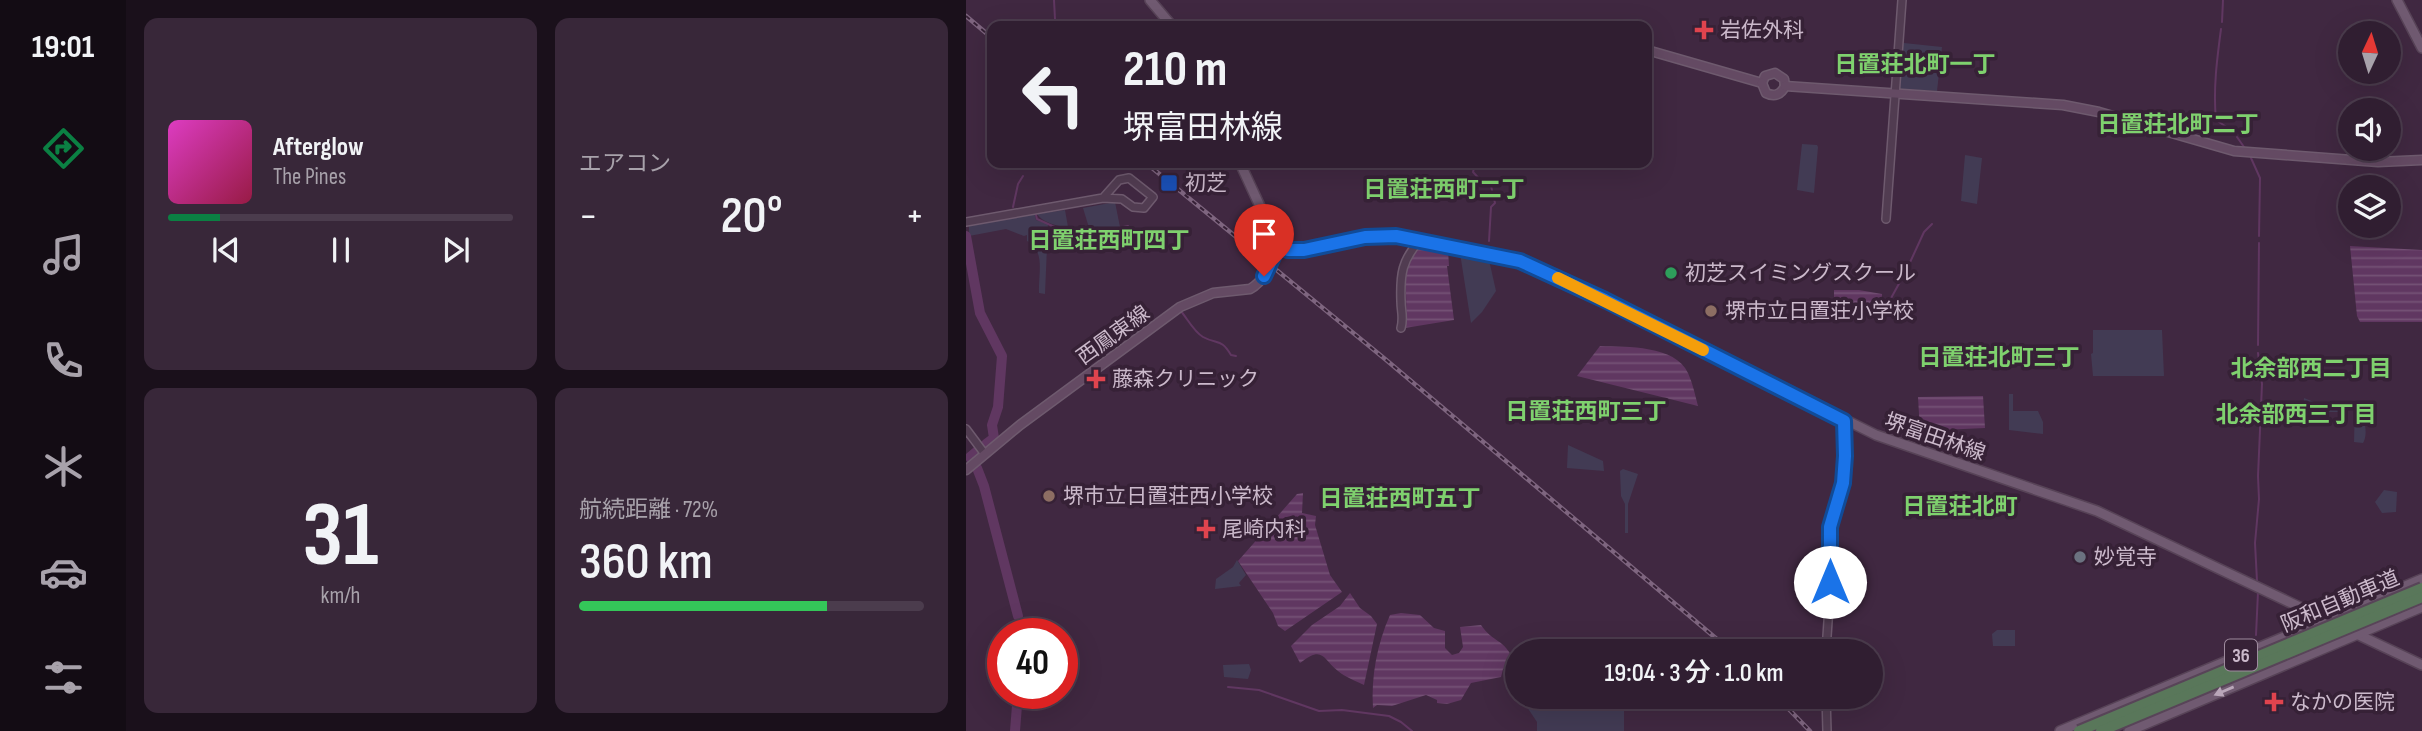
<!DOCTYPE html>
<html lang="ja">
<meta charset="utf-8">
<style>
:root{--surface:#301e31;--page:#382739;--text:#f1f3f6;--muted:#a8a2ab;--line:#4b3c4d;--accent:#0b8043}
body{margin:0;font-family:"Sofia Sans Condensed","Noto Sans JP",sans-serif;background:var(--page);color:var(--text);height:100vh;display:flex;flex-direction:column;font-size:26px;white-space:nowrap}
*{box-sizing:border-box;margin:0}
p{font-size:23px;color:var(--muted)}
.icon{flex:none;width:38px;height:38px;fill:none;stroke:currentColor;stroke-width:2;stroke-linecap:round;stroke-linejoin:round}
.map{position:relative;flex:1;overflow:hidden}
.side{display:flex;flex-direction:column;gap:18px;padding:18px;background:#1a101b;width:840px}
.side>*{flex:none}
.top-card{position:absolute;left:21px;top:21px;width:665px;height:147px;border-radius:14px;box-shadow:0 7px 28px #0002,0 0 0 2px var(--line);background:#301e31;color:var(--text);overflow:hidden}
.needle{width:46px;rotate:4deg}
.fabs{position:absolute;left:1372px;top:21px;display:grid;gap:14px}
.fabs a{display:grid;place-items:center;width:63px;height:63px;border-radius:50%;background:var(--surface);box-shadow:0 7px 28px #0002,0 0 0 2px var(--line);font-size:35px}
.speed{position:absolute;left:21px;top:618px;display:flex;gap:14px;font-size:35px;font-weight:700;text-align:center}
.speed>*{display:grid;place-content:center;width:91px;height:91px;border-radius:50%;background:var(--surface);box-shadow:0 7px 28px #0002,0 0 0 2px var(--line);line-height:1}
.speed .limit{border:10px solid #d22;background:#fff;color:#111}
.pin{position:absolute;display:grid;place-items:center;width:60px;height:60px;color:#fff;margin:-72px -30px;border-radius:50% 50% 50% 0;rotate:-45deg;box-shadow:0 0 7px #0007}
.pin .icon{rotate:45deg}
.me{position:absolute;width:77px;margin:-38px;rotate:0deg;stroke-linejoin:round;filter:drop-shadow(0 0 5px #0008)}
.turn{display:flex;align-items:center;gap:24px;height:147px;padding:0 21px;font-size:32px}
.turn .icon{width:91px;height:91px;stroke-width:2.5}
.turn b{display:block;font-size:49px;line-height:60px}
.big{font-size:52px;font-weight:600;line-height:1.1}
.side .card{flex:1;display:flex;flex-direction:column;justify-content:center;gap:10px;min-width:0;padding:0 24px;border-radius:14px;background:var(--page)}
.side .dial{align-items:center;gap:0}
.dial b{font-size:91px;line-height:1}
.song{display:flex;align-items:center;gap:21px}
.cover{width:84px;height:84px;border-radius:10px;background:linear-gradient(135deg,hsl(310 70% 55%),hsl(340 70% 35%))}
.played{height:7px;border-radius:4px;background:linear-gradient(90deg,var(--accent) 15%,var(--line) 15%)}
.keys{display:flex;justify-content:space-around;direction:ltr}
.heat{display:flex;justify-content:space-between;align-items:center;font-size:38px;direction:ltr}
.charge{height:10px;border-radius:5px;background:linear-gradient(90deg,#34c759 72%,var(--line) 0)}
.side .tiles{flex:1;display:grid;gap:18px;grid-template-columns:repeat(2,1fr)}
.trip{position:absolute;left:539px;top:639px;width:378px;height:70px;border-radius:35px;background:var(--surface);box-shadow:0 7px 28px #0002,0 0 0 2px var(--line);font-weight:600;line-height:70px;text-align:center}
main{display:flex;flex:1;min-height:0}
.menu{display:flex;flex-direction:column;width:126px;justify-content:space-around;align-items:center;background:#130c14;color:var(--muted)}
.menu .icon{width:49px;height:49px}
.menu .selected{color:var(--accent)}
.menu b{font-size:32px;color:var(--text)}
.map>svg:first-child{display:block}
.green{fill:#423b54}
.water{fill:url(#water-rules)}
.lines{fill:none;stroke-linecap:round;stroke-linejoin:round}
.stream{stroke:#603761;stroke-width:2}
.river{stroke:#603761;stroke-width:10}
.tertiary-casing{stroke:#6e5a6e;stroke-width:10}
.secondary-casing{stroke:#6e5a6e;stroke-width:11}
.primary-casing{stroke:#574357;stroke-width:12}
.tertiary{stroke:#513c51;stroke-width:7}
.secondary{stroke:#644a63;stroke-width:8}
.primary{stroke:#705a71;stroke-width:9}
.rail-casing{stroke:#7e657f;stroke-width:4.5}
.rail{stroke:#362136;stroke-width:2;stroke-dasharray:5;stroke-linecap:butt}
.motorway-bridge-casing{stroke:#584458;stroke-width:14;stroke-linecap:butt}
.motorway-bridge{stroke:#59775a;stroke-width:10}
.oneway{fill:#b9a6b9}
.route-casing{stroke:#114b97;stroke-width:18}
.route{stroke:#1a73e8;stroke-width:12}
.slow{stroke:#f59e0b;stroke-width:12}
.health-dot{fill:#e0444e;stroke:#362136;stroke-width:2.5}
.transit-dot{fill:#1a4fb4;stroke:#362136;stroke-width:2.5}
.leisure-dot{fill:#2e9e5b;stroke:#362136;stroke-width:2.5}
.education-dot{fill:#8d6e63;stroke:#362136;stroke-width:2.5}
.worship-dot{fill:#6b7280;stroke:#362136;stroke-width:2.5}
.labels{text-anchor:middle;stroke-width:7;stroke-linejoin:round;paint-order:stroke}
.shield{fill:#362136;stroke:#9e8b9e;stroke-width:2}
.shield-label{font-size:19px;font-weight:bold;fill:#cbb9cb}
.poi-label{font-size:21px;fill:#cbb9cb;stroke:#362136;text-anchor:start}
.street-label{font-size:21px;fill:#cbb9cb;stroke:#362136}
.neighbourhood-label{font-size:23px;font-weight:bold;fill:#7fd16e;stroke:#362136}
</style>
<main>
<nav class="menu">
<b>19:01</b>
<svg class="icon selected" aria-label="directions" viewBox="0 0 24 24"><path d="M12 3l9 9-9 9-9-9zM9 14v-3h6M13 9l2 2-2 2"/></svg>
<svg class="icon" aria-label="music" viewBox="0 0 24 24"><path d="M9 18V5l10-2v13"/><circle cx="6" cy="18" r="3"/><circle cx="16" cy="16" r="3"/></svg>
<svg class="icon" aria-label="phone" viewBox="0 0 24 24"><path d="M5 4h4l2 5-3 2q2 4 5 5l2-3 5 2v4C11 20 4 13 5 4z"/></svg>
<svg class="icon" aria-label="climate" viewBox="0 0 24 24"><path d="M12 3v18M4 7l16 10M4 17L20 7"/></svg>
<svg class="icon" aria-label="car" viewBox="0 0 24 24"><path d="M5 17H2v-5l4-1 3-4h7l3 4 3 1v5h-3M9 17h6M6 11h13"/><circle cx="7" cy="17" r="2"/><circle cx="17" cy="17" r="2"/></svg>
<svg class="icon" aria-label="filters" viewBox="0 0 24 24"><path d="M4 7h16M4 17h16"/><circle cx="9" cy="7" r="2"/><circle cx="15" cy="17" r="2"/></svg>
</nav>
<section class="side">
<div class="tiles">
<div class="card">
<div class="song"><i class="cover"></i><div><b>Afterglow</b><p>The Pines</p></div></div>
<div class="played"></div>
<div class="keys"><svg class="icon" aria-label="previous" viewBox="0 0 24 24"><path d="M18 5L8 12l10 7zM5 5v14"/></svg><svg class="icon" aria-label="pause" viewBox="0 0 24 24"><path d="M8 5v14M16 5v14"/></svg><svg class="icon" aria-label="next" viewBox="0 0 24 24"><path d="M6 5l10 7-10 7zM19 5v14"/></svg></div>
</div>
<div class="card"><p>エアコン</p>
<div class="heat"><a>−</a><b class="big">20°</b><a>+</a></div>
</div>
<div class="card dial"><b>31</b><p>km/h</p></div>
<div class="card"><p>航続距離 · 72%</p><b class="big">360 km</b><div class="charge"></div></div>
</div>
</section>
<div class="map">
<svg width="1456" height="731" viewBox="0 0 1456 731">
<defs>
<pattern id="water-rules" width="6" height="5" patternUnits="userSpaceOnUse" patternTransform="scale(1.75)"><rect width="6" height="5" fill="#603761"/><path d="M0 2.5h6" fill="none" stroke="#755276"/></pattern>
</defs>
<rect width="100%" height="100%" fill="#402841"/>
<g class="green">
<polygon points="938,43 976,47 971,91 934,89 933,87 935,45"/>
<polygon points="836,144 851,145 852,147 848,193 831,190"/>
<polygon points="999,155 1016,158 1011,204 995,201"/>
<polygon points="149,202 154,227 132,232 124,231 117,208"/>
<path d="M99,210L102,227C92,227 76,222 71,214Z"/>
<path d="M69,214L70,220L82,224L79,294L73,293C72,275 80,250 61,241V235L58,236L40,229L3,236V226Z"/>
<polygon points="494,253 523,260 530,291 516,312 505,323"/>
<polygon points="1127,330 1196,330 1198,376 1127,376 1125,354 1127,353"/>
<polygon points="1043,394 1047,394 1047,411 1072,411 1077,422 1077,434 1043,430"/>
<polygon points="1338,398 1348,402 1375,403 1375,412 1337,412"/>
<path d="M1393,401L1397,403C1395,416 1404,432 1397,443L1388,442L1389,402Z"/>
<polygon points="602,445 637,461 638,471 601,468"/>
<polygon points="657,469 672,474 662,504 662,533 659,533 659,504 655,496 654,471"/>
<polygon points="1418,490 1431,492 1430,512 1416,513 1409,502"/>
<polygon points="271,560 280,575 273,583 275,586 249,589 250,579 267,567"/>
<polygon points="1031,630 1049,630 1049,646 1027,646 1026,634"/>
<polygon points="283,664 285,670 282,679 258,677 257,665"/>
<polygon points="599,696 658,697 658,731 571,731 571,722 561,707 559,697"/>
</g>
<g class="water">
<path d="M455,245L482,250L483,266H481L488,320L439,328C443,308 436,276 444,259C446,254 451,249 455,245Z"/>
<polygon points="1384,246 1456,250 1456,322 1394,322 1391,316"/>
<polygon points="868,290 893,290 916,294 916,298 909,306 868,302"/>
<path d="M634,346C661,347 709,345 722,373C727,384 729,395 732,406L611,376Z"/>
<polygon points="1017,396 1019,428 954,431 952,397"/>
<polygon points="337,493 336,513 350,516 349,525 364,575 376,592 319,631 312,626 307,613 272,561 331,494"/>
<path d="M384,593L394,608L405,616L411,624L398,685C390,681 379,677 372,671C356,658 357,645 334,663L325,646L346,625L374,606Z"/>
<path d="M435,613L454,615L468,628L479,631V648L486,655L493,653L497,647L494,627L515,625C527,643 538,638 548,661L537,669L535,677L505,683L495,700L481,704L471,703V700L460,695L426,706L411,705L407,708C405,677 411,644 424,615Z"/>
</g>
<g class="lines">
<g class="stream">
<polyline points="88,0 89,19"/>
<polyline points="1256,22 1257,0"/>
<path d="M1255,29C1251,59 1247,89 1250,120L1265,130"/>
<polyline points="1271,137 1278,147"/>
<polyline points="1285,158 1294,178 1293,236"/>
<polyline points="513,163 514,165 508,168 507,172 518,184 525,186 529,203 525,207 523,241"/>
<polyline points="246,184 254,176 255,163"/>
<polyline points="47,207 52,184 57,176"/>
<polyline points="70,215 71,219 91,228 101,229"/>
<polyline points="105,228 128,233 162,226"/>
<polyline points="919,309 940,271 958,232 966,224"/>
<path d="M214,310C221,318 228,332 237,337C252,345 255,338 265,355L270,356"/>
<polyline points="1292,345 1293,243"/>
<polyline points="1291,581 1289,543 1293,499 1292,476 1296,384 1292,353"/>
<polyline points="1290,635 1292,592"/>
<polyline points="262,687 293,690 353,711 376,710 423,716 435,722 446,731"/>
</g>
<g class="river">
<polyline points="0,236 14,313 36,356 32,407 26,425 28,438 20,444"/>
<polyline points="5,459 4,457 10,452"/>
<polyline points="11,468 18,486 52,616"/>
<polyline points="55,626 56,634"/>
<polyline points="49,731 52,693"/>
</g>
<defs>
<g id="tertiary">
<polyline points="920,219 936,0"/>
<polyline points="0,222 137,198 156,199 167,207 178,208 187,197 163,178 153,180 137,198"/>
<path d="M435,328C438,317 435,312 435,301C434,274 436,260 454,240"/>
<polyline points="0,429 18,453"/>
<polyline points="860,651 864,592 864,527 877,483 879,455 878,421"/>
<polyline points="860,696 861,731"/>
</g>
<g id="secondary">
<polyline points="681,50 796,83"/>
<polyline points="796,83 799,76 809,73 818,79 819,86"/>
<path d="M796,83L800,93C808,97 815,95 819,86"/>
<polyline points="819,86 1097,105 1133,112 1268,151 1412,162 1456,160"/>
<path d="M0,470L54,425L214,307L247,293L284,289C300,280 306,260 313,244"/>
</g>
<g id="primary">
<polyline points="184,0 206,26"/>
<polyline points="1431,0 1456,48"/>
<polyline points="274,163 305,230 316,248 338,250 399,237 430,236 554,261 624,293 910,435 1131,511 1456,665"/>
<polyline points="1094,731 1456,579"/>
<polyline points="1163,731 1456,607"/>
</g>
</defs>
<use href="#tertiary" class="tertiary-casing"/>
<use href="#secondary" class="secondary-casing"/>
<use href="#primary" class="primary-casing"/>
<use href="#tertiary" class="tertiary"/>
<use href="#secondary" class="secondary"/>
<use href="#primary" class="primary"/>
<defs>
<g id="rail">
<polyline points="0,16 26,38"/>
<polyline points="180,163 419,359 765,651"/>
<polyline points="810,696 844,731"/>
</g>
</defs>
<use href="#rail" class="rail-casing"/>
<use href="#rail" class="rail"/>
<defs>
<g id="motorway-bridge">
<polyline points="1113,731 1456,588"/>
<polyline points="1135,731 1456,597"/>
</g>
</defs>
<use href="#motorway-bridge" class="motorway-bridge-casing"/>
<use href="#motorway-bridge" class="motorway-bridge"/>
</g>
<defs><path id="oneway-solid" d="M-6-.8H1V-3.2L6.5 0L1 3.2V.8H-6Z" transform="scale(1.75)"/></defs>
<use class="oneway" href="#oneway-solid" transform="translate(1258 691) rotate(157)"/>
<g class="lines">
<defs>
<polyline id="route" points="298,276 313,244 322,250 338,250 399,237 430,236 554,261 639,300 878,421 879,456 877,483 864,527 864,582"/>
</defs>
<use href="#route" class="route-casing"/>
<use href="#route" class="route"/>
<polyline class="slow" points="592,278 737,350"/>
</g>
<g class="health-dot">
<path d="M734.5 19.5h7v7h7v7h-7v7h-7v-7h-7v-7h7z"/>
<path d="M126.5 368.5h7v7h7v7h-7v7h-7v-7h-7v-7h7z"/>
<path d="M236.5 518.5h7v7h7v7h-7v7h-7v-7h-7v-7h7z"/>
<path d="M1304.5 691.5h7v7h7v7h-7v7h-7v-7h-7v-7h7z"/>
</g>
<rect class="transit-dot" x="194" y="174" width="18" height="18" rx="3.5"/>
<circle class="leisure-dot" cx="705" cy="273" r="7"/>
<g class="education-dot">
<circle cx="745" cy="311" r="7"/>
<circle cx="83" cy="496" r="7"/>
</g>
<circle class="worship-dot" cx="1114" cy="557" r="7"/>
<g class="labels">
<rect class="shield" x="1259" y="639.5" width="32" height="31" rx="5"/>
<g class="shield-label">
<text x="1275" y="662">36</text>
</g>
<g class="poi-label">
<text x="754" y="37">岩佐外科</text>
<text x="219" y="190">初芝</text>
<text x="719" y="280">初芝スイミングスクール</text>
<text x="759" y="318">堺市立日置荘小学校</text>
<text x="146" y="386">藤森クリニック</text>
<text x="97" y="503">堺市立日置荘西小学校</text>
<text x="256" y="536">尾崎内科</text>
<text x="1128" y="564">妙覚寺</text>
<text x="1324" y="709">なかの医院</text>
</g>
<g class="street-label">
<text transform="translate(147 335) rotate(-36)" y="7">西鳳東線</text>
<text transform="translate(969 437) rotate(19)" y="7">堺富田林線</text>
<text transform="translate(1374 601) rotate(-23)" y="7">阪和自動車道</text>
</g>
<g class="neighbourhood-label">
<text x="949" y="72">日置荘北町一丁</text>
<text x="1212" y="132">日置荘北町二丁</text>
<text x="478" y="197">日置荘西町二丁</text>
<text x="143" y="248">日置荘西町四丁</text>
<text x="1033" y="365">日置荘北町三丁</text>
<text x="1345" y="376">北余部西二丁目</text>
<text x="620" y="419">日置荘西町三丁</text>
<text x="1330" y="422">北余部西三丁目</text>
<text x="434" y="506">日置荘西町五丁</text>
<text x="994" y="514">日置荘北町</text>
</g>
</g>
</svg>
<div class="fabs">
<a><svg class="needle" viewBox="-14 -14 28 28"><path d="M0-13l5 13h-10z" fill="#e53935"/><path d="M0 13l5-13h-10z" fill="#a8a2ab"/></svg></a>
<a><svg class="icon" aria-label="sound" viewBox="0 0 24 24"><path d="M4 9h4l5-4v14l-5-4H4zM17 9q2 3 0 6"/></svg></a>
<a><svg class="icon" aria-label="layers" viewBox="0 0 24 24"><path d="M12 4l9 5-9 5-9-5zM3 14l9 5 9-5"/></svg></a>
</div>
<div class="speed"><div class="limit">40</div></div>
<div class="pin" style="left:298px;top:276px;background:#d93025"><svg class="icon" aria-label="arrive" viewBox="0 0 24 24"><path d="M6 21V4h12l-3 4 3 4H6"/></svg></div>
<svg class="me" style="left:864px;top:582px" viewBox="-20 -20 40 40"><circle r="19" fill="#fff"/><path d="M0-13L10 11 0 6-10 11z" fill="#1a73e8"/></svg>
<div class="trip">19:04 · 3 分 · 1.0 km</div>
<div class="top-card">
<div class="turn"><svg class="icon" aria-label="left" viewBox="0 0 24 24"><path d="M17 20v-9H6M10 6l-5 5 5 5"/></svg><div><b>210 m</b>堺富田林線</div></div>
</div>
</div>
</main>
